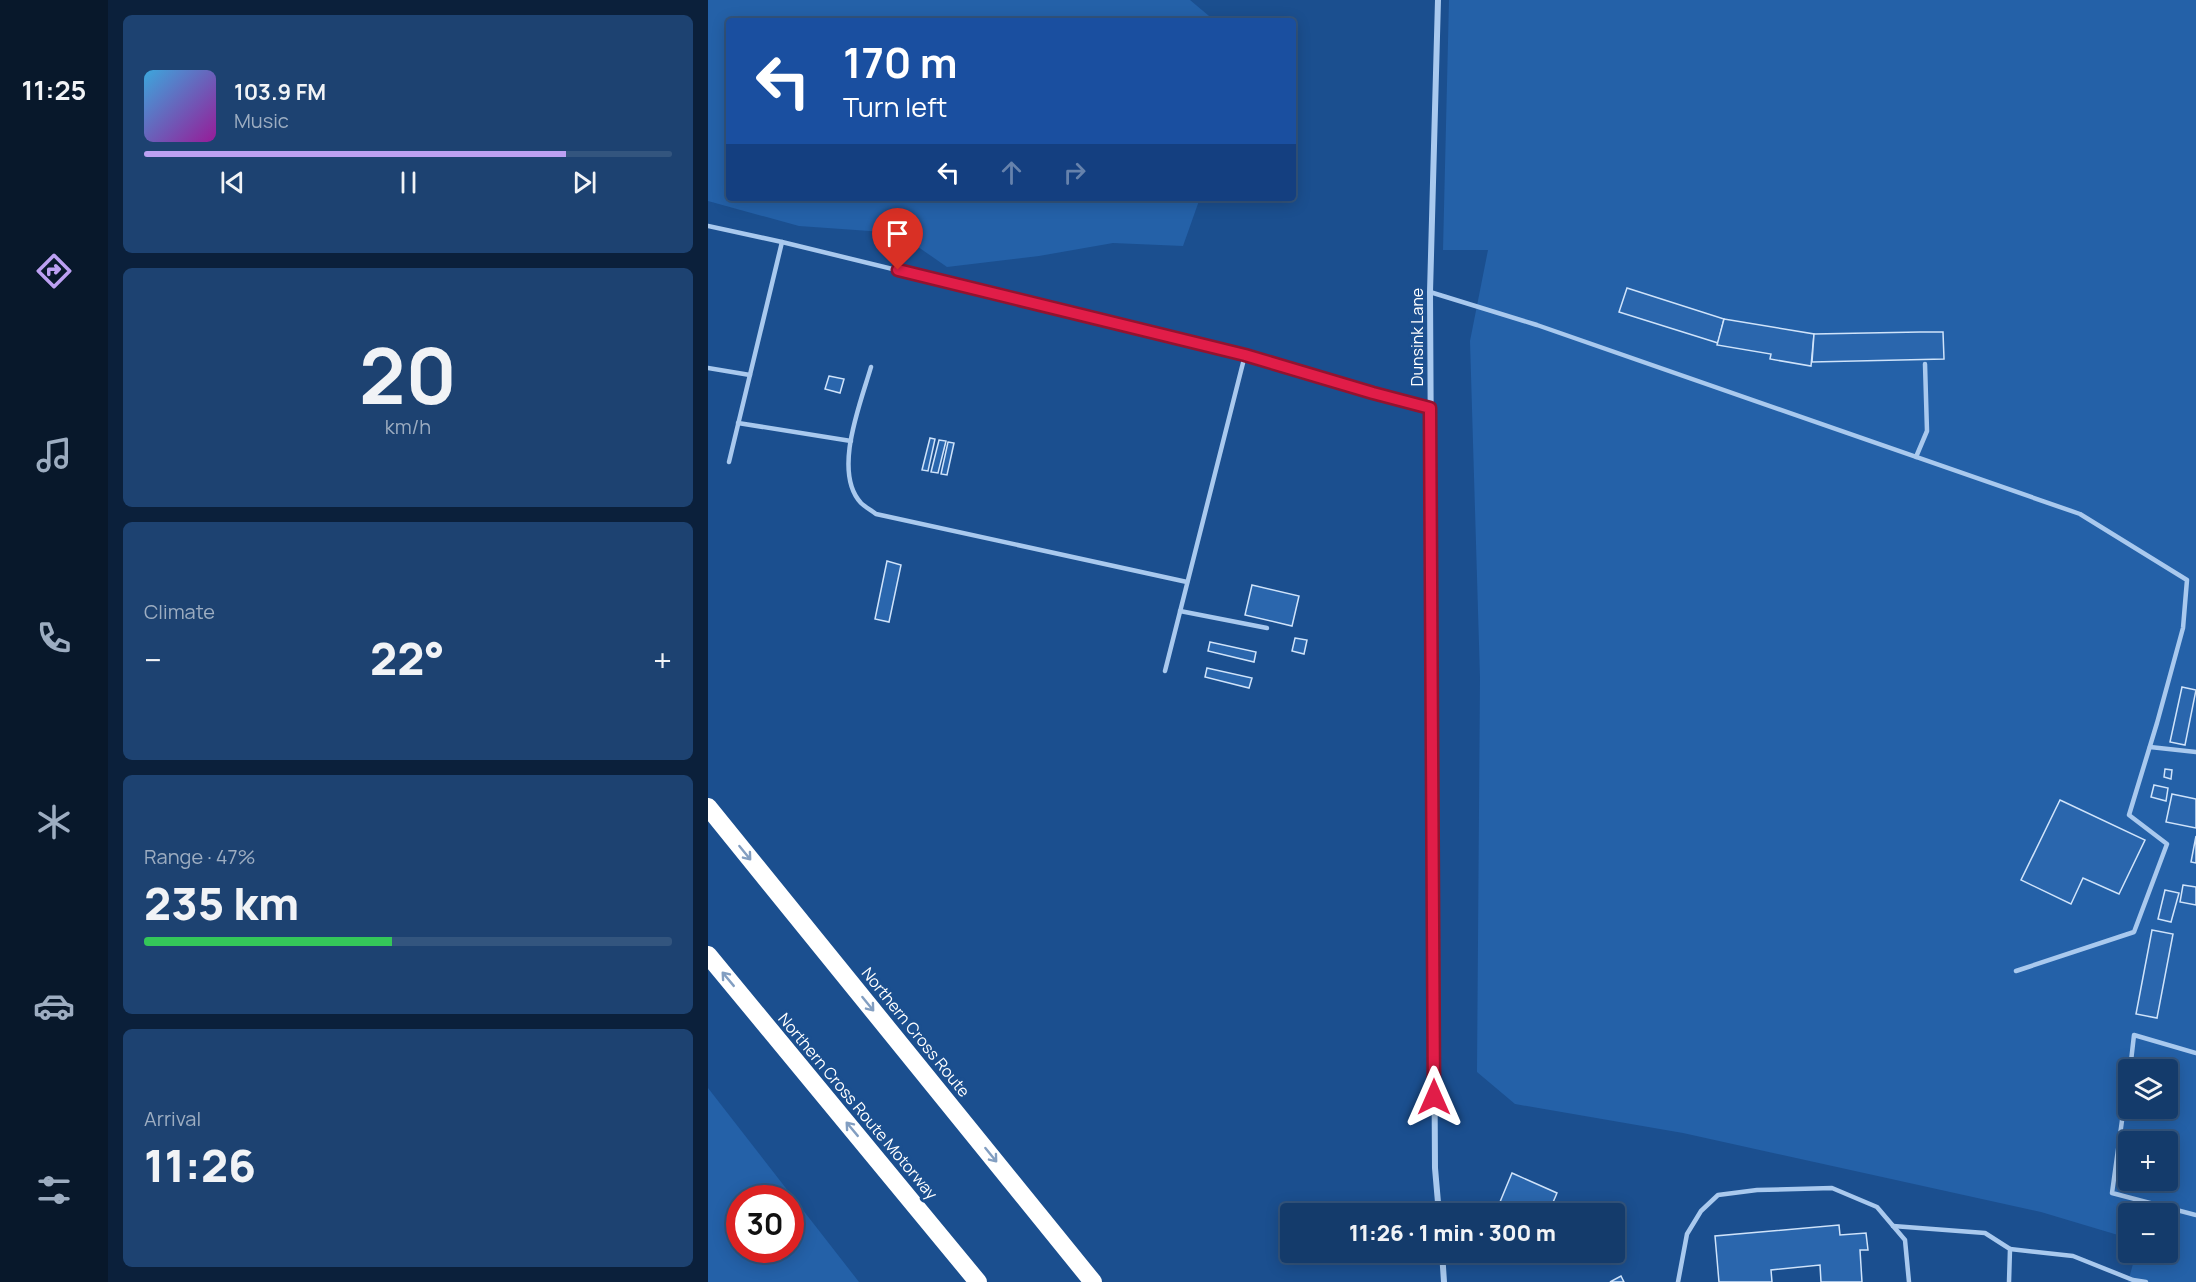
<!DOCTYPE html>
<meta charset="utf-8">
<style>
:root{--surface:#143b6b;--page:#1d4271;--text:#f1f3f6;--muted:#9dadc1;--line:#33557e;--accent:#bca0f2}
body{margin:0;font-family:Manrope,sans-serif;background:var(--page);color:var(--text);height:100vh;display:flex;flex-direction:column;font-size:22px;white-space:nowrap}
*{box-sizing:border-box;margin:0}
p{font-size:20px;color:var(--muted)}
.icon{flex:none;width:33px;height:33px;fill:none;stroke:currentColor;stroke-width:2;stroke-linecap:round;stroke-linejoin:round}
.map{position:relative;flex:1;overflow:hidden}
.sheet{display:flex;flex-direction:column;gap:15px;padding:15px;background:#0b203b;width:600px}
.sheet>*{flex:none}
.banner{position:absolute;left:18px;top:18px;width:570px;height:183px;border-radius:6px;box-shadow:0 3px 15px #0003,0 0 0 2px var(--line);background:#1a4fa0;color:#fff;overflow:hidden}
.tools{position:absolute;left:1410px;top:1059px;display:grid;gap:12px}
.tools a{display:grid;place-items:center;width:60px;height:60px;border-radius:6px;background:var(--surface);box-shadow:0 3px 15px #0003,0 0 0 2px var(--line);font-size:30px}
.speed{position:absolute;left:18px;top:1185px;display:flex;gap:12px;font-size:30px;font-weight:700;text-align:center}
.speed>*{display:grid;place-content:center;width:78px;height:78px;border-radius:50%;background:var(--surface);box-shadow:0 3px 15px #0003,0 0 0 2px var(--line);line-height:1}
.speed .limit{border:9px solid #d22;background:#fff;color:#111}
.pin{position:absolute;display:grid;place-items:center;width:51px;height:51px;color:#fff;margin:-62px -26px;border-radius:50% 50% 50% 0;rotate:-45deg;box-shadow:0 0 6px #0007}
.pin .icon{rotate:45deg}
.me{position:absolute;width:66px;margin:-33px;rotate:0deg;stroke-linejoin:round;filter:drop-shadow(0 0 4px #0008)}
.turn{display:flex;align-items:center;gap:21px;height:126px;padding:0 18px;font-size:27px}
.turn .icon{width:78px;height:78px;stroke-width:2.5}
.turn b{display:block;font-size:42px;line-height:51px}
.lanes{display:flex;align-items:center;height:57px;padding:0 18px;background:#0003;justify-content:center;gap:30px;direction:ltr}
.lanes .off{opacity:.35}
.big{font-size:45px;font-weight:800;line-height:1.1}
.sheet .widget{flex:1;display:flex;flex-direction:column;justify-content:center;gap:9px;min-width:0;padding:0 21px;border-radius:9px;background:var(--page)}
.sheet .dial{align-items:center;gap:0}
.dial b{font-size:78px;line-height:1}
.song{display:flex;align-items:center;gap:18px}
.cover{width:72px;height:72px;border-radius:9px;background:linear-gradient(135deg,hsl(200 70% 55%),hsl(300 70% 35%))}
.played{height:6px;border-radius:3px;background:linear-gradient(90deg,var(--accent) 80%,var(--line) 80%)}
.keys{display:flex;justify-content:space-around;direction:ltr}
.heat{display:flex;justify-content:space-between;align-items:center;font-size:33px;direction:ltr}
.charge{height:9px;border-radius:4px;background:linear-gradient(90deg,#34c759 47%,var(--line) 0)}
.trip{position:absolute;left:572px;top:1203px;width:345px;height:60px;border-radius:6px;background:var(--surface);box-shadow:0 3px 15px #0003,0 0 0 2px var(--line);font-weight:800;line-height:60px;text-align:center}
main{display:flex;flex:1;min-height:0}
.dock{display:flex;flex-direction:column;width:108px;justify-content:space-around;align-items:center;background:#08182b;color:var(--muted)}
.dock .icon{width:42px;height:42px}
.dock .selected{color:var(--accent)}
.dock b{font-size:27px;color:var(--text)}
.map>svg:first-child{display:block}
.green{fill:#2461a8;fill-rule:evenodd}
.building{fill:#2a66ad;stroke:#cfe3fa;stroke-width:1.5}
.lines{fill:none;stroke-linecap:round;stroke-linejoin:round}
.service{stroke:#a9c9ee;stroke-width:4.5}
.minor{stroke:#a9c9ee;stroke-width:6}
.motorway{stroke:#fff;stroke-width:18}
.oneway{stroke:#829ec1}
.route-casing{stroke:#92132f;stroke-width:15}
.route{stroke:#e11d48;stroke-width:10}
.labels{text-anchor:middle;stroke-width:6;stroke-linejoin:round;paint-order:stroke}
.street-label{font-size:16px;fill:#fff;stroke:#1b4f8f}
</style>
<main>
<nav class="dock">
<b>11:25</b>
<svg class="icon selected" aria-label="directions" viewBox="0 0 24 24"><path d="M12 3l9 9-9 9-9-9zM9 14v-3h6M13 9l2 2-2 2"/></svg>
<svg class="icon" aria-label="music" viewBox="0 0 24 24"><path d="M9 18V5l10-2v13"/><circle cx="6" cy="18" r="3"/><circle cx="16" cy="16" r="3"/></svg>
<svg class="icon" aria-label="phone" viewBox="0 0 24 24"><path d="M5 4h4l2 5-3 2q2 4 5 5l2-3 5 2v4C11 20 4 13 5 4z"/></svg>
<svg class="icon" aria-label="climate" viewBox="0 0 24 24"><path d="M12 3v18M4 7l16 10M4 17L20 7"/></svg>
<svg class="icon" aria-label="car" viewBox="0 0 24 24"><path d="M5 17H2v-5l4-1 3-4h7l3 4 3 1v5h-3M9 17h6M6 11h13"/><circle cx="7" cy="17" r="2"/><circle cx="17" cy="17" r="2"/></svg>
<svg class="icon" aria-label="filters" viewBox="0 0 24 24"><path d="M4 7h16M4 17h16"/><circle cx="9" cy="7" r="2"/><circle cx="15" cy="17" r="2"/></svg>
</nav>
<section class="sheet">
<div class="widget">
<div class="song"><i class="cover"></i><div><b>103.9 FM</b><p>Music</p></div></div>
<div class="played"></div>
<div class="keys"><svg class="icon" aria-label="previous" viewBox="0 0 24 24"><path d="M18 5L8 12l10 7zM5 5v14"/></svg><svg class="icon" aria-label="pause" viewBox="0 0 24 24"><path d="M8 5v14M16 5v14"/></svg><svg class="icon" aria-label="next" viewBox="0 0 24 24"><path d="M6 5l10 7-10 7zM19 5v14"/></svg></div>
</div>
<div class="widget dial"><b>20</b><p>km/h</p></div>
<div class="widget"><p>Climate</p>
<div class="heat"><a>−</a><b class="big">22°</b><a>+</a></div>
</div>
<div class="widget"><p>Range · 47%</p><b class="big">235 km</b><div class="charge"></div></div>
<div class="widget"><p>Arrival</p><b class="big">11:26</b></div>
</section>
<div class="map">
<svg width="1488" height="1282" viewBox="0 0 1488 1282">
<rect width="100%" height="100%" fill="#1b4f8f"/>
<g class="green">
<polygon points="0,0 482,0 507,21 21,21 21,198 492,198 475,246 405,243 331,256 239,267 190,233 91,226 0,201"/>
<path d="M741,0H1488V1282H1420L1428,1253L1460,1252V1214H1420V1238L1333,1212L975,1133L807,1104L769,1072L772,678L762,341L780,250H735ZM1420,1070H1460V1108H1420ZM1420,1142H1460V1180H1420Z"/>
<path d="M0,1088L151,1282H0ZM82,1198V1250H32V1198Z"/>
</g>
<g class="building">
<polygon points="919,288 1016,319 1010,343 911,312"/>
<polygon points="1016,319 1106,334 1103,366 1062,359 1063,354 1009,345"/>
<polygon points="1212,332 1235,332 1236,359 1104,362 1106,334"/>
<polygon points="121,376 136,379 132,393 117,389"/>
<polygon points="222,438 227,439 220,471 214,470"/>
<polygon points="231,440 238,441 230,473 223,472"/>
<polygon points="240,442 246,443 239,475 233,474"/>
<polygon points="179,561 193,565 181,622 167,619"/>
<polygon points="544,585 591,596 584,626 537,615"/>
<polygon points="587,638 599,640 596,654 584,651"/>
<polygon points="502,642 548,652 546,662 500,651"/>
<polygon points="499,668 544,678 541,688 497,677"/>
<polygon points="1474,687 1488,690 1477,745 1462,742"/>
<polygon points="1457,769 1464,770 1463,779 1456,777"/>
<polygon points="1446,785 1460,788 1458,801 1443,797"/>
<polygon points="1464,794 1488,799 1488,828 1458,822"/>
<polygon points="1352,800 1437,840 1411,894 1375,878 1363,904 1313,880"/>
<polygon points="1488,836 1488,863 1483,862"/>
<polygon points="1475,885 1488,887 1488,905 1472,902"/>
<polygon points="1457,890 1471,893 1463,922 1450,919"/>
<polygon points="1444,930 1465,934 1449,1018 1428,1014"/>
<polygon points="804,1173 849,1193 840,1214 787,1214"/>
<polygon points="1131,1225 1132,1235 1158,1233 1160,1250 1152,1250 1154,1282 1113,1282 1112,1265 1063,1270 1064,1282 1011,1282 1007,1236"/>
<polygon points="913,1276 916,1282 902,1282"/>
</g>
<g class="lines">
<g class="service">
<polyline points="0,226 74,242 537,355 665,393 722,408"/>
<polyline points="722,292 829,325 1372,514 1479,580 1475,628 1449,723 1421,815 1459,844 1426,932 1308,971"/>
<path d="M163,367C153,402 124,472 153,503C157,507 163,510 168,514L479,582"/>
<polyline points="0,368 42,375"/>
<polyline points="30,423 143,441"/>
<polyline points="1208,457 1219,431 1217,364"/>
<polyline points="21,462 74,242"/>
<polyline points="472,611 559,628"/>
<polyline points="457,671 537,355"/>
<polyline points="1442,747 1488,752"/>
<polyline points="1422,1070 1426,1035 1488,1053"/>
<polyline points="1420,1077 1404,1193 1488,1215"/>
<polyline points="1185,1226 1277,1233 1302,1249 1301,1282"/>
<polyline points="1302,1249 1365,1256 1425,1280 1438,1282"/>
<polyline points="970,1282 979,1234 993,1211 1010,1195 1049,1190 1124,1188 1169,1207 1197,1240 1201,1282"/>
</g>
<g class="minor">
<polyline points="730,0 722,292 727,1168 731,1214"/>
<polyline points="734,1252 736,1282"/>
</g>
<g class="motorway">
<polyline points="0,807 385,1282"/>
<polyline points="0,955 270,1282"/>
</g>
</g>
<defs><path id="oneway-shaft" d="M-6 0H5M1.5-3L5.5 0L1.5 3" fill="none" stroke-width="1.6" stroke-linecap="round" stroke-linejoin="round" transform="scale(1.5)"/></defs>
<g class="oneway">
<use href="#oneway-shaft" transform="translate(37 853) rotate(51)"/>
<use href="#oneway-shaft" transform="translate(20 979) rotate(-130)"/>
<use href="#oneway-shaft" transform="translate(160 1004) rotate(51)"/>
<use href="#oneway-shaft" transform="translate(144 1129) rotate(-130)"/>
<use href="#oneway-shaft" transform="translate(283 1155) rotate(51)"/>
</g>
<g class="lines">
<defs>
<polyline id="route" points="190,270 537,355 665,393 722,408 726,1097"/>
</defs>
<use href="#route" class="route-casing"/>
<use href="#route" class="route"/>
</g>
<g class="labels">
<g class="street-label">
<text transform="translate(709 337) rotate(-90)" y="6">Dunsink Lane</text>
<text transform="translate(208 1032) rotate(51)" y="6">Northern Cross Route</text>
<text transform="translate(150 1106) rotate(50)" y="6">Northern Cross Route Motorway</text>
</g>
</g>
</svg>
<div class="tools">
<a><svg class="icon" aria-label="layers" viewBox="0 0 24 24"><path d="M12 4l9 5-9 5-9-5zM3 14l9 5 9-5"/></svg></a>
<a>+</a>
<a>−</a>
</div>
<div class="speed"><div class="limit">30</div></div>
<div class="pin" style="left:190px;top:270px;background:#d93025"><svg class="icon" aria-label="arrive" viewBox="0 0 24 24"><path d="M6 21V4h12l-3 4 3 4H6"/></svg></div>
<svg class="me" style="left:726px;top:1097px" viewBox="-20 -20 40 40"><path d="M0-17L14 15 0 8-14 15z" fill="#e11d48" stroke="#fff" stroke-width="4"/></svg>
<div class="trip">11:26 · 1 min · 300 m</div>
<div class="banner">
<div class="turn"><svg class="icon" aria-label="left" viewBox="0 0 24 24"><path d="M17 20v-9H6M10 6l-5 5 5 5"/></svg><div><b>170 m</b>Turn left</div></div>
<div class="lanes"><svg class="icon" aria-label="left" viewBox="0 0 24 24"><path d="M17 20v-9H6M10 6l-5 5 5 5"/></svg><svg class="icon off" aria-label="ahead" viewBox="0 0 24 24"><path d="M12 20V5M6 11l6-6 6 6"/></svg><svg class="icon off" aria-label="right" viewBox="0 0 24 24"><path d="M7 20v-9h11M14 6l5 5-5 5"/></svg></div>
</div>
</div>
</main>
